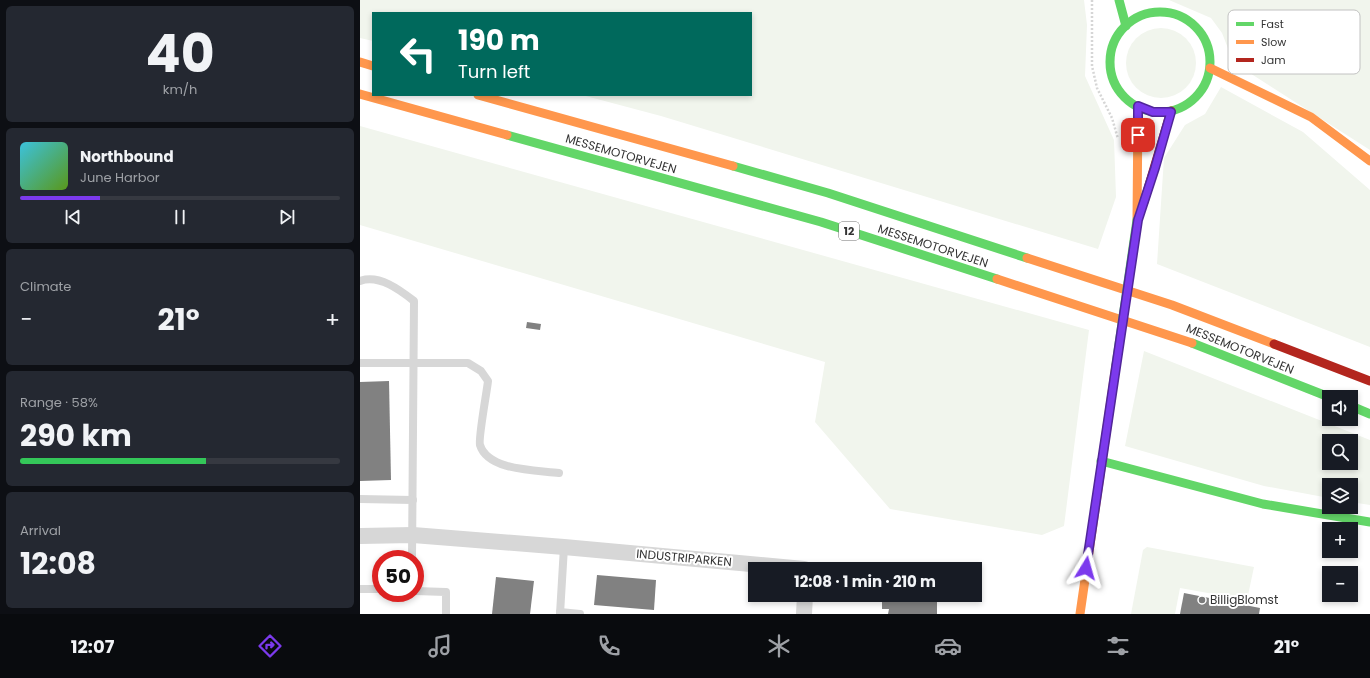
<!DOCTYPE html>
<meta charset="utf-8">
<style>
:root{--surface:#171b24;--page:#242831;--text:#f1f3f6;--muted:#9ea1a6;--line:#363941;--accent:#7c3aed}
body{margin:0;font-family:Poppins,sans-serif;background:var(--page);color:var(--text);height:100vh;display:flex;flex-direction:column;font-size:15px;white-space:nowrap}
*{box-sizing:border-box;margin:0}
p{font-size:13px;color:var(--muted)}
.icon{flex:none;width:22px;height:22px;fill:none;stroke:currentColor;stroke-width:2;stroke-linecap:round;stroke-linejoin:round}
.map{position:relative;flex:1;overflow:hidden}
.drawer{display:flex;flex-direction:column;gap:6px;padding:6px;background:#0d0f14;width:360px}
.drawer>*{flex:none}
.banner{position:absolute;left:12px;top:12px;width:380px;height:84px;border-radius:0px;box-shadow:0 2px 6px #0003;background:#00695c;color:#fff;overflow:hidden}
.buttons{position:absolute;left:962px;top:390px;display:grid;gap:8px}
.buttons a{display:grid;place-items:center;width:36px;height:36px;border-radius:0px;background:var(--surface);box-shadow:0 2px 6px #0003;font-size:20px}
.speed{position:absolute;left:12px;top:550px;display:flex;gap:8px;font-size:20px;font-weight:700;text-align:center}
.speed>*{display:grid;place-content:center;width:52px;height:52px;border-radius:50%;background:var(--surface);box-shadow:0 2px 6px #0003;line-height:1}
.speed .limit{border:6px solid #d22;background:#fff;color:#111}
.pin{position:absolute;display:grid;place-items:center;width:34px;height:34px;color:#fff;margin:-17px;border-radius:8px;box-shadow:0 2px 6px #0006}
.me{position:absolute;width:44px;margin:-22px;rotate:8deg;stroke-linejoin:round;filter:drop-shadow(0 0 3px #0008)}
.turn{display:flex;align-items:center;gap:14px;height:84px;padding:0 20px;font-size:18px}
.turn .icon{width:52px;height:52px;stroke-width:2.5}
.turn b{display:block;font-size:28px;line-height:34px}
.big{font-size:30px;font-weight:700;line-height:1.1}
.drawer .tile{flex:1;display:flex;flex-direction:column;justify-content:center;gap:6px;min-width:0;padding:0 14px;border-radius:6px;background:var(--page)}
.drawer .dial{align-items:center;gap:0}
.dial b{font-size:52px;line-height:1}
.song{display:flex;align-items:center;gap:12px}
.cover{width:48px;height:48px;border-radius:6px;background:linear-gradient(135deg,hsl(190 70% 55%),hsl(90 70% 35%))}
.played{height:4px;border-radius:2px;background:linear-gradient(90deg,var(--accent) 25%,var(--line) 25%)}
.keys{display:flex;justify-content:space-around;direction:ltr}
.heat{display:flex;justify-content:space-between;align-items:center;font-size:22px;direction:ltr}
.charge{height:6px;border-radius:3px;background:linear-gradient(90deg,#34c759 58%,var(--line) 0)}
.trip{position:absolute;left:388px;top:562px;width:234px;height:40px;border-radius:0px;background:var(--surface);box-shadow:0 2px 6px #0003;font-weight:700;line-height:40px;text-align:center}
.tab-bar{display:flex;height:64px;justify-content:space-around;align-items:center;background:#090b0e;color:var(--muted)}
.tab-bar .icon{width:28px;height:28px}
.tab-bar .current{color:var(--accent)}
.tab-bar b{font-size:18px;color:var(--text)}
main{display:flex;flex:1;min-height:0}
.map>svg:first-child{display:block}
.green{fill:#f1f5ed;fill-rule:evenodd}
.building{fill:#818181}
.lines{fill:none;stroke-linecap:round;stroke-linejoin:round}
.path{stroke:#d6d6d6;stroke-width:2.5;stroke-dasharray:2 2;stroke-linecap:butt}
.lane{stroke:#d7d7d7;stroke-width:8}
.street{stroke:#d7d7d7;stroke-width:16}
.fast{stroke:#63d668;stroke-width:9}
.slow{stroke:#ff974d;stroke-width:9}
.jam{stroke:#b3261e;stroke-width:9}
.fast-bridge{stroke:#63d668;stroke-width:9}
.route-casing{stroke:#51269a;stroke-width:10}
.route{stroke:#7c3aed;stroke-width:7}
.poi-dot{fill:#7a7a7a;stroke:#fff;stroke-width:1.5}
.labels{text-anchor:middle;stroke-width:4;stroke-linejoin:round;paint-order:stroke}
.shield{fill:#fff;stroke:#707070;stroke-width:1}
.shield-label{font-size:11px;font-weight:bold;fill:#333}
.street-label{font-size:12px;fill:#333;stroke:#fff}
.poi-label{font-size:12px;fill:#333;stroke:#fff;text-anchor:start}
.key{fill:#fff;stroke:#c2c2c2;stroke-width:1}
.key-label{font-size:11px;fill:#333}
</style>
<main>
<section class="drawer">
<div class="tile dial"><b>40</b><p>km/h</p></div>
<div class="tile">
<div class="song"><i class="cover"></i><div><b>Northbound</b><p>June Harbor</p></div></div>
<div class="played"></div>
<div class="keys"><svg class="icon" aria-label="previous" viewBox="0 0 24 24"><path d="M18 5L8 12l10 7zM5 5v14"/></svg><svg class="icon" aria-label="pause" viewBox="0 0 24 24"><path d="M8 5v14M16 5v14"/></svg><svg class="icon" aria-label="next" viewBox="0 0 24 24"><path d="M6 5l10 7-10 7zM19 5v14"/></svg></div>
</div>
<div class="tile"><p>Climate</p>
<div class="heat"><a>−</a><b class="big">21°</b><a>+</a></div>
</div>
<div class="tile"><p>Range · 58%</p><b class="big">290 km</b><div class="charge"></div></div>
<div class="tile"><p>Arrival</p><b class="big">12:08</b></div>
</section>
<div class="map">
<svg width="1010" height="614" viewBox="0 0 1010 614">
<rect width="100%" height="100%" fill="#fff"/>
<g class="green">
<polygon points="0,0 724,0 727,25 725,76 754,140 756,197 738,249 301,116 222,95 391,95 391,13 13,13 13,41 0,38"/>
<polygon points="809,0 1010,0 1010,150 882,68 871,56 862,33 851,18"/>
<circle cx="801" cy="63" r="35"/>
<polygon points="861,87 943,132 1010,190 1010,347 797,264 804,158 825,125 845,114"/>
<polygon points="0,126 729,330 704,526 682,535 530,509 455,422 465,362 0,225"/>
<path d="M784,351L1010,440V505L991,502V485H969V498L904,486L765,446ZM969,441H991V463H969Z"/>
<polygon points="787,547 894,567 887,600 820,588 815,614 771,614 783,550"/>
</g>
<g class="building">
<polygon points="167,322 181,324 180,330 166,328"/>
<polygon points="29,381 31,480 0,481 0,382"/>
<polygon points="237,575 296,580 294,610 234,605"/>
<polygon points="136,577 174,581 170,614 132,614"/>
<polygon points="824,593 900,608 899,614 820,614"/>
<polygon points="529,597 577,599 577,614 528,614 529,609 522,609 522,602 529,602"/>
</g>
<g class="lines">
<polyline class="path" points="732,0 732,66 737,88 752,118 758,139"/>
<g class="lane">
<path d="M0,281C19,274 40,290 54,301L52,559"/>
<path d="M0,363H108L121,371L128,381C127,391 118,439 120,445C128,471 176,470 199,473"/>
<polyline points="0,499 53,500"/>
<polyline points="0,589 21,589"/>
<polyline points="55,591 86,592 86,614"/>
<polyline points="200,612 220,614"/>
<polyline points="200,614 204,547"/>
</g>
<g class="street">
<polyline points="0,536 53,535 204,547 444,569"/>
<polyline points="444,614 445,595"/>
</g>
<g class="fast">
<polyline points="759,0 766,26"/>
<circle cx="800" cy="62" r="50"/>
<polyline points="147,135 461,222 637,279"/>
<polyline points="373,166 468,193 667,258"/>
<polyline points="832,343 969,397"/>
<polyline points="991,406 1010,414"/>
<polyline points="741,461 903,504 1010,522"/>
</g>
<g class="slow">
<polyline points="0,62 13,66"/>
<polyline points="850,68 951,117 1010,161"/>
<polyline points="0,94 147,135"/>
<polyline points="118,95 373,166"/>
<polyline points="777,220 778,106"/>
<polyline points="667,258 812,305 914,344"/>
<polyline points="637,279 832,343"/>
<polyline points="720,614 756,365"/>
</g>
<g class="jam">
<polyline points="784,202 811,111"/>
<polyline points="914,344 1010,381"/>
</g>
<polyline class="fast-bridge" points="756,365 777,220"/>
</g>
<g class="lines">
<defs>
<polyline id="route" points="726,568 778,220 795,168 811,112 793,112 778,106 778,135"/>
</defs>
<use href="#route" class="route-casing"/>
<use href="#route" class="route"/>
</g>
<circle class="poi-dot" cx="842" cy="600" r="4"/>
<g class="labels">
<rect class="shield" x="479" y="222" width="20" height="18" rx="3"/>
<g class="shield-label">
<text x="489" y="235">12</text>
</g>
<g class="street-label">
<text transform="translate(261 154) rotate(16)" y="4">MESSEMOTORVEJEN</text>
<text transform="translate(573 246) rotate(18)" y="4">MESSEMOTORVEJEN</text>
<text transform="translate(880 349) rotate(22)" y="4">MESSEMOTORVEJEN</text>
<text transform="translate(324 558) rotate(5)" y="4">INDUSTRIPARKEN</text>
</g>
<g class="poi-label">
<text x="850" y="604">BilligBlomst</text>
</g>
</g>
<rect x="868" y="10" width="132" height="64" rx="6" class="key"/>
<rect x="876" y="22" width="18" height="4" fill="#63d668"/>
<rect x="876" y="40" width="18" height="4" fill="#ff974d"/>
<rect x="876" y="58" width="18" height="4" fill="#b3261e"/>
<g class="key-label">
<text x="901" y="28">Fast</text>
<text x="901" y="46">Slow</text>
<text x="901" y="64">Jam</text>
</g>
</svg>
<div class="buttons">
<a><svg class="icon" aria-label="sound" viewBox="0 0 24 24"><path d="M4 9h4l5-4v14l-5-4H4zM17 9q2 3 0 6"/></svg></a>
<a><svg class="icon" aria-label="search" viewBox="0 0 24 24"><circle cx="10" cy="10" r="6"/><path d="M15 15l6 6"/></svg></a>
<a><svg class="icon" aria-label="layers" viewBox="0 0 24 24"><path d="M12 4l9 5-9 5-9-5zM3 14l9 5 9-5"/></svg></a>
<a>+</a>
<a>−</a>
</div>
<div class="speed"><div class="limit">50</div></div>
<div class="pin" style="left:778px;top:135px;background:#d93025"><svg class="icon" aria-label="arrive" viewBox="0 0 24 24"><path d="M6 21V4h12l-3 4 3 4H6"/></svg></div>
<svg class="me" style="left:726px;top:568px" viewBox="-20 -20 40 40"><path d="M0-17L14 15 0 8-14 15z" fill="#7c3aed" stroke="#fff" stroke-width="4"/></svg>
<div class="trip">12:08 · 1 min · 210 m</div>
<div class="banner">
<div class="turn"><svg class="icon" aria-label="left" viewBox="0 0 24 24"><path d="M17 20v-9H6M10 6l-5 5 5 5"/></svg><div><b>190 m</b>Turn left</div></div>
</div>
</div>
</main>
<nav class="tab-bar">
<b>12:07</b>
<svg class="icon current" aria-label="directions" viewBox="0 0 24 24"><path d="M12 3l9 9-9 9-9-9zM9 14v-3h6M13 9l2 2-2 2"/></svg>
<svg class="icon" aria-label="music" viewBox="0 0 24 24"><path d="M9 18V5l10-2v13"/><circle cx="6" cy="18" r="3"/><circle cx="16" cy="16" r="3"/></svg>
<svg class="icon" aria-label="phone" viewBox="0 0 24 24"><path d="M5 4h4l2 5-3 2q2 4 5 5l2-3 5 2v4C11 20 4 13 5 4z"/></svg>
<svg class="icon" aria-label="climate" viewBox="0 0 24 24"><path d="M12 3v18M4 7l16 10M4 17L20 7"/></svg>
<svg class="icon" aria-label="car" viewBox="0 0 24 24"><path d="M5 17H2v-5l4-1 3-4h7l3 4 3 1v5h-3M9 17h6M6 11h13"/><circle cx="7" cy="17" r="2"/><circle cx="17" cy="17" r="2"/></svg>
<svg class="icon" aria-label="filters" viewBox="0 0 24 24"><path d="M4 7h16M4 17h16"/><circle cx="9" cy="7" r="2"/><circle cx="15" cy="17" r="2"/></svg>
<b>21°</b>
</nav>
